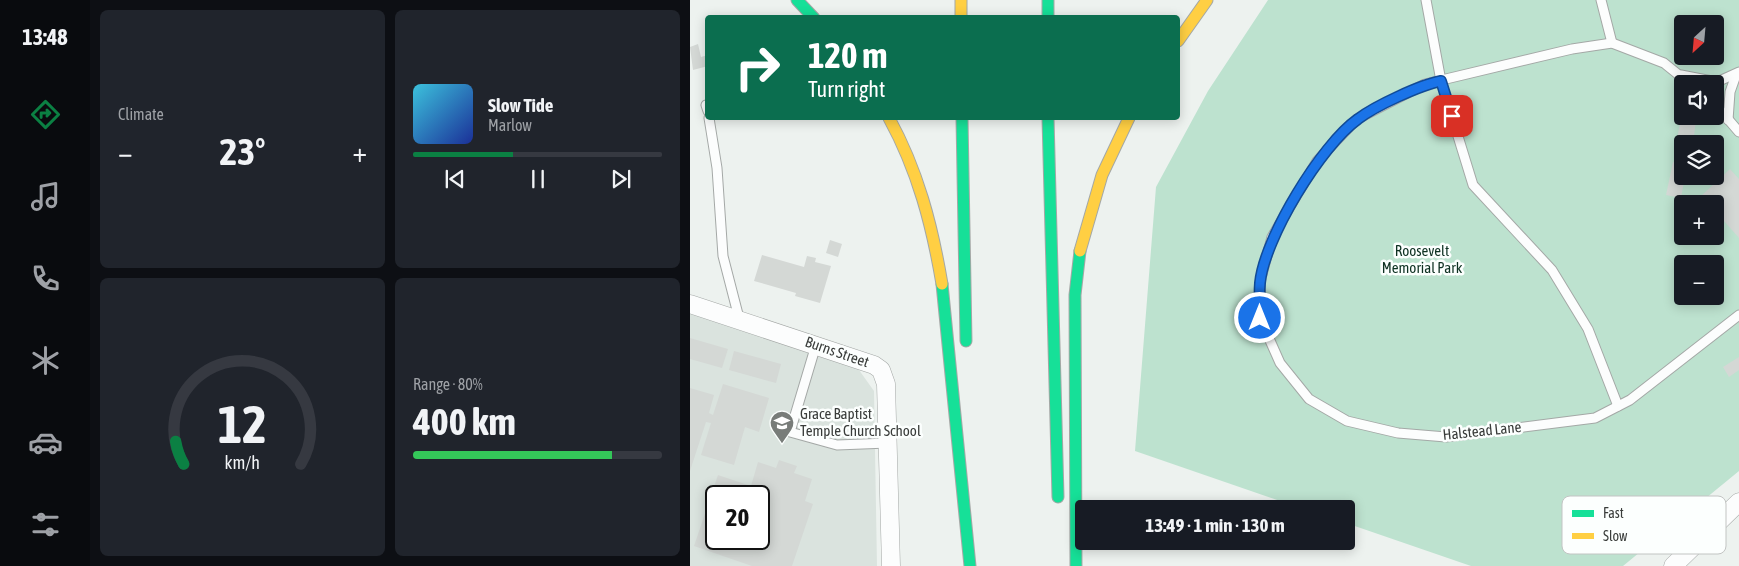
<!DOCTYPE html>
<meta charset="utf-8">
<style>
:root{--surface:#171b24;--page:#20242c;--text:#f1f3f6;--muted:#9ea1a6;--line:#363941;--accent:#0b8043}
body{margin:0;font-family:"Asap Condensed",sans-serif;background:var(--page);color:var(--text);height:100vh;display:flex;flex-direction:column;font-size:19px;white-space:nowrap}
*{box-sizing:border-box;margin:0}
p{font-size:16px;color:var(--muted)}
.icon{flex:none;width:28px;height:28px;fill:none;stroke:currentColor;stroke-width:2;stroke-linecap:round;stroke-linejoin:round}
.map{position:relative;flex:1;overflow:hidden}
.drawer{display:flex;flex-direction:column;gap:10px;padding:10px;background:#0d0f14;width:600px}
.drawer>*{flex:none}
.guide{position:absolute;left:15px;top:15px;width:475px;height:105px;border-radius:5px;box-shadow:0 2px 12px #0003;background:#0b6e4f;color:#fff;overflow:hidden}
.needle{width:32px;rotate:206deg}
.fabs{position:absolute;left:984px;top:15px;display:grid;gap:10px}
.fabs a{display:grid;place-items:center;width:50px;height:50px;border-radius:5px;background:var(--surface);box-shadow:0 2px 12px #0003;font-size:25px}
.speed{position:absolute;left:15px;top:485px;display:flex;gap:10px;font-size:25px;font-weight:700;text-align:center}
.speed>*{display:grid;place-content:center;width:65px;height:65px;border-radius:50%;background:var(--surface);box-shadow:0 2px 12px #0003;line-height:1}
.speed .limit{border:2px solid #111;border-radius:8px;background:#fff;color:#111}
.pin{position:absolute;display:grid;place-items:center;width:42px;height:42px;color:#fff;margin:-21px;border-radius:10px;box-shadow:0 2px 8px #0006}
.me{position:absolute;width:55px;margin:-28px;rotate:0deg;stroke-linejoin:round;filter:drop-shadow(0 0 4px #0008)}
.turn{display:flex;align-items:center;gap:18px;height:105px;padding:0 20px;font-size:22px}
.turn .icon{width:65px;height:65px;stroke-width:2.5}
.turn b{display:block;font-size:35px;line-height:42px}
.big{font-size:38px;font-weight:700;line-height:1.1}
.drawer .card{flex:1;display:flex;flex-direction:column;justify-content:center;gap:8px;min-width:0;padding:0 18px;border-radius:8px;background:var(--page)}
.drawer .dial{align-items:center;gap:0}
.dial svg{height:130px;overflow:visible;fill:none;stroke:var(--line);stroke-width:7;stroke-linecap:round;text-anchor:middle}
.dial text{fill:var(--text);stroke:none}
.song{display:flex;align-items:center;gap:15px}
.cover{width:60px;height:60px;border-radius:8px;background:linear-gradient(135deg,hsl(190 70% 55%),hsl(230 70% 35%))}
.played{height:5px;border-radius:2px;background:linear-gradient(90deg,var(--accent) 40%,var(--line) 40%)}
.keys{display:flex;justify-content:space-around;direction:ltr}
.heat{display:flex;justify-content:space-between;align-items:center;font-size:28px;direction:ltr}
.charge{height:8px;border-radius:4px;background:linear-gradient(90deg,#34c759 80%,var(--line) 0)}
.drawer .tiles{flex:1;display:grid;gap:10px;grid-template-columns:repeat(2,1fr)}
.trip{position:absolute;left:385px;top:500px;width:280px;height:50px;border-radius:5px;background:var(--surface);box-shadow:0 2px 12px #0003;font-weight:700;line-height:50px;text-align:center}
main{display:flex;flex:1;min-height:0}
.tab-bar{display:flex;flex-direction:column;width:90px;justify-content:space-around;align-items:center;background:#090b0e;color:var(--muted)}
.tab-bar .icon{width:35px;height:35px}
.tab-bar .on{color:var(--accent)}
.tab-bar b{font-size:22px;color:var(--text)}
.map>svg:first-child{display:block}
.built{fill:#dae3de;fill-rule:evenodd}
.green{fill:#bde2cf;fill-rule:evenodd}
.building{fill:#d4d8d5;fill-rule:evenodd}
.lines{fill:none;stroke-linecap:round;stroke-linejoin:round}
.lane-casing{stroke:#a4a8a6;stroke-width:11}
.street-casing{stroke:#a4a8a6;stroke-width:19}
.fast-casing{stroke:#a4a8a6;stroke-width:13}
.slow-casing{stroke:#a4a8a6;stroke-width:13}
.lane{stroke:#fcfdfd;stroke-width:9}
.street{stroke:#fcfdfd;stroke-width:18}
.fast{stroke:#16e098;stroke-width:11}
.slow{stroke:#ffcf43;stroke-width:11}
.route-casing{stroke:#114b97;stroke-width:12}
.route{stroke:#1a73e8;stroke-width:9}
.labels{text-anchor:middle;stroke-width:5;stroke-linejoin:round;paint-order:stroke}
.park-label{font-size:15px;fill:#0f3223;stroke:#fcfffe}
.street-label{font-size:15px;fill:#393c3a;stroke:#fcfffe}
.poi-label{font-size:15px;fill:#393c3a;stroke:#fcfffe;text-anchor:start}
.key{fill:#fcfffe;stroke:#c2c4c3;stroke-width:1}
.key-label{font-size:14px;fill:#393c3a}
</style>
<main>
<nav class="tab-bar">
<b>13:48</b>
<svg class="icon on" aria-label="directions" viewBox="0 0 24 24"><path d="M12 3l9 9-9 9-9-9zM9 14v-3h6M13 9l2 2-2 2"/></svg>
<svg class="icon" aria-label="music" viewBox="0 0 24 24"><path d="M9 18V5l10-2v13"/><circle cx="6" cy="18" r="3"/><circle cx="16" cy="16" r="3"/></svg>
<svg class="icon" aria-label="phone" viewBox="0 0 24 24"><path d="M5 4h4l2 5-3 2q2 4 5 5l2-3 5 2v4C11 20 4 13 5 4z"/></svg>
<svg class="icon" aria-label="climate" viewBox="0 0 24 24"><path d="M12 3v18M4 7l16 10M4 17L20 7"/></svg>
<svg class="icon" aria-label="car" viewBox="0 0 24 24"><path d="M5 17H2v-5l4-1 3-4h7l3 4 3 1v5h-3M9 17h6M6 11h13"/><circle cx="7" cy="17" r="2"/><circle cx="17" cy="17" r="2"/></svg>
<svg class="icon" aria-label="filters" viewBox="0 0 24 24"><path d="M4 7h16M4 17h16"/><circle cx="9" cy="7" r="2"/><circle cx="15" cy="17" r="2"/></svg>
</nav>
<section class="drawer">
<div class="tiles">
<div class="card"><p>Climate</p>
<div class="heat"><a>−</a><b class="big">23°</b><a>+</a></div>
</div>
<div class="card">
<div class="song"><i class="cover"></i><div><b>Slow Tide</b><p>Marlow</p></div></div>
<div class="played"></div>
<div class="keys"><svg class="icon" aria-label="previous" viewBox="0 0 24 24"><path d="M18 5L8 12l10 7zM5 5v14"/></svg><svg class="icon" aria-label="pause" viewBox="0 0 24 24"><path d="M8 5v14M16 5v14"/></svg><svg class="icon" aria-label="next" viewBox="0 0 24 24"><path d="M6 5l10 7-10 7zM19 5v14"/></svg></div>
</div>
<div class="card dial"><svg viewBox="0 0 100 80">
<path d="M14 69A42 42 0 1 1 86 69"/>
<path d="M14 69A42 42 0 0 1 9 55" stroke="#0b8043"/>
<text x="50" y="56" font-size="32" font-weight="700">12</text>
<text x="50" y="72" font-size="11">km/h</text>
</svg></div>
<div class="card"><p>Range · 80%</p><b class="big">400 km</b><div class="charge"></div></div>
</div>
</section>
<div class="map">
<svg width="1049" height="566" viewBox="0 0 1049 566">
<rect width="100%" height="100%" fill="#edf2ef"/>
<path class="built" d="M0,312L160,362L169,370L184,391L187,566H0ZM26,496H69V539H26Z"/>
<path class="green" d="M578,0H1049V471L933,566H781L656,523V509H613L445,451L466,187L518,91ZM992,24H1025V56H992ZM992,84H1025V116H992ZM992,144H1025V176H992ZM992,204H1025V236H992ZM992,264H1025V296H992Z"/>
<g class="building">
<polygon points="8,44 11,57 18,55 18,66 3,70 0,47"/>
<polygon points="991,118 1006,120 1003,144 992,144 992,152 985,150"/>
<polygon points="983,162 992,164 992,176 995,176 991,198 976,195"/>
<polygon points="1040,169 1049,179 1049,238 1034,221 1026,228 1025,217 1028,215 1025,212 1025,204 1018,204 1011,196"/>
<polygon points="140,240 152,244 148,257 136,253"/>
<polygon points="72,255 114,267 117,256 126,258 125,262 141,266 130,303 105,296 106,293 64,281"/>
<polygon points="0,338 38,349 32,368 0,359"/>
<polygon points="44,351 91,364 86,383 39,370"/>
<polygon points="1049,357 1049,370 1039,377 1033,367"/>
<polygon points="33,384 79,398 69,432 55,427 44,465 11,455 21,423 16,422 0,471 0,388 24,395 19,413 23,415"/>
<path d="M89,460L107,466L104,473L122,479L115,501L123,504L102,566H62L4,546L28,475L61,486L68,462L86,468ZM26,496H69V539H26Z"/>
</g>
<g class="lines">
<defs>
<g id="lane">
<polyline points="736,0 751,81 783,185 862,270 898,329 928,406"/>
<polyline points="911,0 922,43"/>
<polyline points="991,75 1027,82 1049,72"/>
<polyline points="1000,84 974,63 922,43 882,49 735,84 667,119 627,161 582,237 570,282 570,318 590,363 619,399 657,421 708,433 756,437 905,418 940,400 1049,315"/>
<polyline points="1025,104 1049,132"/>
<polyline points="16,105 18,111"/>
<polyline points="19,118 27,168 33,256 49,318"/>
<polyline points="1038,120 1040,92 1046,75"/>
<polyline points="126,345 100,432 147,445 198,443"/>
</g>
<g id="street">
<polyline points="0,304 184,365 191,370 196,384 201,566"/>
<polyline points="983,566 1049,502"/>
</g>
<g id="fast">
<polyline points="107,0 124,18"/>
<polyline points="358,0 358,18"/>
<polyline points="272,118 276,341"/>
<polyline points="358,118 368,497"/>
<polyline points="252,284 280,566"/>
<polyline points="386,566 385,295 390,251"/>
</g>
<g id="slow">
<polyline points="271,0 271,18"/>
<polyline points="488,41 517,0"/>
<path d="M199,118C228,171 242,225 252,284"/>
<polyline points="390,251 412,175 439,118"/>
</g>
</defs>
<use href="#lane" class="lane-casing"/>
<use href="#street" class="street-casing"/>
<use href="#fast" class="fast-casing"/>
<use href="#slow" class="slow-casing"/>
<use href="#lane" class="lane"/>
<use href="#street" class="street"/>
<use href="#fast" class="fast"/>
<use href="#slow" class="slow"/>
</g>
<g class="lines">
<defs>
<path id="route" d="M570,318C570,306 569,295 570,283C574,239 631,145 668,119C685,106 730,85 751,81L762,116"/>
</defs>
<use href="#route" class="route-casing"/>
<use href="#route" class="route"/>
</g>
<defs>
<symbol id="school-pin" viewBox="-11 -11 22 30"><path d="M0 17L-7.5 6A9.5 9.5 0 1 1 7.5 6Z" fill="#787c79" stroke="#fcfffe"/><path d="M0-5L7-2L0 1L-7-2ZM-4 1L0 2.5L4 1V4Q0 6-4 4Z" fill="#fff"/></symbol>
</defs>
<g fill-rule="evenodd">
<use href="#school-pin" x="78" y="409" width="28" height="38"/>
</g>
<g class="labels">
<g class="park-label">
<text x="732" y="256">Roosevelt<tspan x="732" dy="17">Memorial Park</tspan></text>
</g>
<g class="street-label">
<text transform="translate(147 352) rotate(19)" y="5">Burns Street</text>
<text transform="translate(792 431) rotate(-6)" y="5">Halstead Lane</text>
</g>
<g class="poi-label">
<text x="110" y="419">Grace Baptist<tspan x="110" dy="17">Temple Church School</tspan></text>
</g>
</g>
<rect x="872" y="496" width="164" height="58" rx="8" class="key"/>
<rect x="882" y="510" width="22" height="7" fill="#16e098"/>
<rect x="882" y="533" width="22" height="6" fill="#ffcf43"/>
<g class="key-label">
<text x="913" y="518">Fast</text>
<text x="913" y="541">Slow</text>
</g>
</svg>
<div class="fabs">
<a><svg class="needle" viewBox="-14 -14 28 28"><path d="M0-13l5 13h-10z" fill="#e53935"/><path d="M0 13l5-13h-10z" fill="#9ea1a6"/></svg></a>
<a><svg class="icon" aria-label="sound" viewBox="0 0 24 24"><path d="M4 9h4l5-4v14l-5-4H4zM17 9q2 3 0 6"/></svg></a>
<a><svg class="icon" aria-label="layers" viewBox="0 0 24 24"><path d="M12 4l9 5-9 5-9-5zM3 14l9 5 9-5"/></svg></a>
<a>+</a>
<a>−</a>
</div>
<div class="speed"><div class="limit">20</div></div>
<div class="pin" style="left:762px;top:116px;background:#d93025"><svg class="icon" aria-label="arrive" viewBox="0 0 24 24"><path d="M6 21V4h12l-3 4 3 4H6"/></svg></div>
<svg class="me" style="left:570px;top:318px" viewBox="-20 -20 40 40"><circle r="17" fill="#1a73e8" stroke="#fff" stroke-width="3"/><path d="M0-11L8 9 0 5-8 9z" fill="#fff"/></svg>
<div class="trip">13:49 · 1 min · 130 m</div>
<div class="guide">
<div class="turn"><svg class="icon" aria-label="right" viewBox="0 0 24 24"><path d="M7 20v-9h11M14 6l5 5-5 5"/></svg><div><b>120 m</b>Turn right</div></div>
</div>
</div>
</main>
